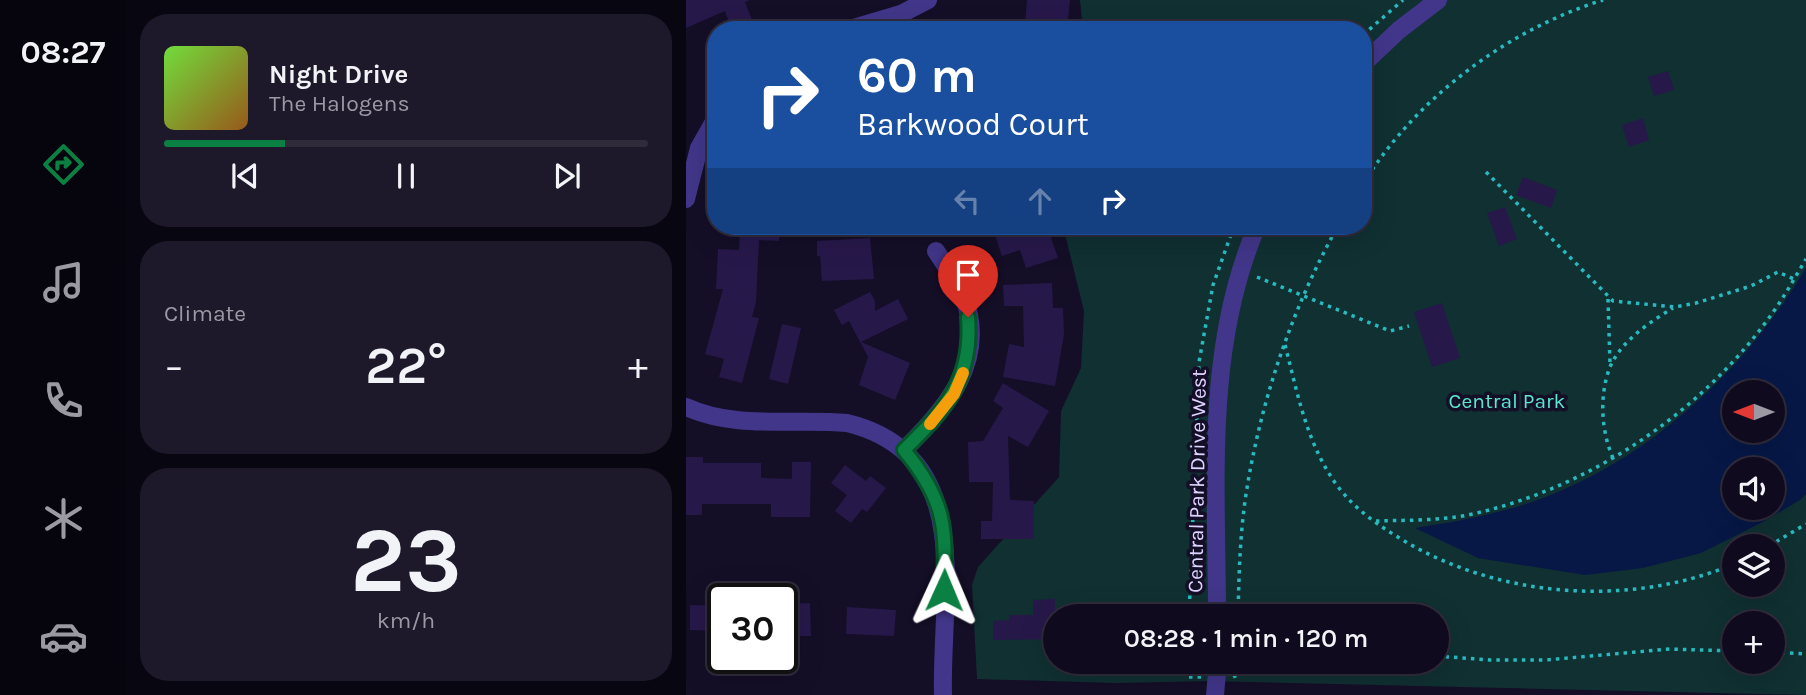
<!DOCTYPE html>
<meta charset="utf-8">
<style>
:root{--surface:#0f0a1d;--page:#1d182a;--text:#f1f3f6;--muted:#9b9aa4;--line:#2f2b3b;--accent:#0b8043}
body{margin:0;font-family:Karla,sans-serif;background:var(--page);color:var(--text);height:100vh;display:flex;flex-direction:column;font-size:26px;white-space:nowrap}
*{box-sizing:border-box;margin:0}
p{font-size:23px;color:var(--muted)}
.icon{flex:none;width:38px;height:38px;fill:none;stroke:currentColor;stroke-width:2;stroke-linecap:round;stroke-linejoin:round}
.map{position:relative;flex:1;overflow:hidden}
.panel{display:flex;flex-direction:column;gap:14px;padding:14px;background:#080610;width:560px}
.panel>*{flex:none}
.banner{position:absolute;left:21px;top:21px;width:665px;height:214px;border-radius:28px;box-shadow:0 7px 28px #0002,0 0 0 2px var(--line);background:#1a4fa0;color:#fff;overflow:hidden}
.needle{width:46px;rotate:270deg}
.tools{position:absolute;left:1036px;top:380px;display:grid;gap:14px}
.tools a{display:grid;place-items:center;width:63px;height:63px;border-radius:50%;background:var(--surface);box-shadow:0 7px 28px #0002,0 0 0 2px var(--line);font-size:35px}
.speed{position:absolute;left:21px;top:583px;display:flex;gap:14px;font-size:35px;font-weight:700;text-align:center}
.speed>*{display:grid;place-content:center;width:91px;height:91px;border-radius:50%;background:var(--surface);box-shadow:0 7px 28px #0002,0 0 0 2px var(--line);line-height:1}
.speed .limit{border:4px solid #111;border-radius:10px;background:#fff;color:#111}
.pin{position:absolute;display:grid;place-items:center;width:60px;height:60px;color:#fff;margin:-72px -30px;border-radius:50% 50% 50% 0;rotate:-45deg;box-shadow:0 0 7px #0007}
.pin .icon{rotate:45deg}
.me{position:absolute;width:77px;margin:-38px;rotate:1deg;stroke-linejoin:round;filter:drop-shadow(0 0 5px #0008)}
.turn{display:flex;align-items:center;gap:24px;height:147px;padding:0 35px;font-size:32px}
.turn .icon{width:91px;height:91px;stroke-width:2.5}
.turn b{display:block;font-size:49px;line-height:60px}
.lanes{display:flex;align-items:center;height:66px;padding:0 35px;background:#0003;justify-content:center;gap:35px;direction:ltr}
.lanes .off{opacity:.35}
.big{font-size:52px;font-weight:600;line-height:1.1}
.panel .tile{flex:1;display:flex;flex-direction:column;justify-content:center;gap:10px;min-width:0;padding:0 24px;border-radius:28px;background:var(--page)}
.panel .dial{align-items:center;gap:0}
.dial b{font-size:91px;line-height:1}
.song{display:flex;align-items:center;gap:21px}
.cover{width:84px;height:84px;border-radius:10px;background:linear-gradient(135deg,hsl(100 70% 55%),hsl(30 70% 35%))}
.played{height:7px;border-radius:4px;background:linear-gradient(90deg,var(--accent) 25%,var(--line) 25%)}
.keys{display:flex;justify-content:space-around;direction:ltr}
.heat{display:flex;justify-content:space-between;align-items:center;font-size:38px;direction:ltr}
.trip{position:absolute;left:357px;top:604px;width:406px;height:70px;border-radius:35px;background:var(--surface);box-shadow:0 7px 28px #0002,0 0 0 2px var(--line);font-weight:600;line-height:70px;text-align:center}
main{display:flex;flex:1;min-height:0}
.dock{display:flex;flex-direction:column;width:126px;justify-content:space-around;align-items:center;background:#06040c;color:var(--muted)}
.dock .icon{width:49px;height:49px}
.dock .current{color:var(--accent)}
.dock b{font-size:32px;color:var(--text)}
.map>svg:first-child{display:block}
.green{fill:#103032;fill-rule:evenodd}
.water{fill:#071847;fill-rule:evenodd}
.building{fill:#27184a}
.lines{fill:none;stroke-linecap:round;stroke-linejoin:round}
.path{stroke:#27bbc0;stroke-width:3.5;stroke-dasharray:3.5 5;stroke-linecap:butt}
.minor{stroke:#413689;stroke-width:18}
.route-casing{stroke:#07532c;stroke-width:18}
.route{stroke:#0b8043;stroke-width:12}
.slow{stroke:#f59e0b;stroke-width:12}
.labels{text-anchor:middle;stroke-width:7;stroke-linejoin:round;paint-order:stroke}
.park-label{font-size:21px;fill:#57e8d1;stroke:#140e27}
.street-label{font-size:21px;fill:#ddd4ff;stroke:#140e27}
</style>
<main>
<nav class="dock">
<b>08:27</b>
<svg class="icon current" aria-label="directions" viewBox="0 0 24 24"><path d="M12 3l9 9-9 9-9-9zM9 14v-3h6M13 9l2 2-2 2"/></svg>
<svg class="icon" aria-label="music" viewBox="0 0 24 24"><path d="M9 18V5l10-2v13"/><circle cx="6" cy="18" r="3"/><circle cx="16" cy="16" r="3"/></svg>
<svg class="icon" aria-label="phone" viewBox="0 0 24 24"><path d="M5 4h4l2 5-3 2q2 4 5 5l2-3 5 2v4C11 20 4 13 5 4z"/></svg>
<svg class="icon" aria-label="climate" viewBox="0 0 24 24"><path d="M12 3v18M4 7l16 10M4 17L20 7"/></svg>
<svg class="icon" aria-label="car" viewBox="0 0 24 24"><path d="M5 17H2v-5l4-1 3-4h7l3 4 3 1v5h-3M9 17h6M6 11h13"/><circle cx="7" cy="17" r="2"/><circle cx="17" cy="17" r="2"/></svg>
</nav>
<section class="panel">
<div class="tile">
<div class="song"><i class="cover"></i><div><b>Night Drive</b><p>The Halogens</p></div></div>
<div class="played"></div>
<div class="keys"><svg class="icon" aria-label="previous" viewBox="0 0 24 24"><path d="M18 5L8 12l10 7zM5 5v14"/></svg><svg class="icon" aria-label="pause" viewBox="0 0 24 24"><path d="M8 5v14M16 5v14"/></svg><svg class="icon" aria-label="next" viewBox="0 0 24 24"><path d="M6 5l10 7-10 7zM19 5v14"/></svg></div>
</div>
<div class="tile"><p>Climate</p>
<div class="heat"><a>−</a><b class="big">22°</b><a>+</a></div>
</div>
<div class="tile dial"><b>23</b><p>km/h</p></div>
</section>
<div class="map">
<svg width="1120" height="695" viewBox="0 0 1120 695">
<rect width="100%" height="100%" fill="#140e27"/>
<path class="green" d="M394,0H1120V695L524,681L431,683L291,679L286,585L292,567L373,477L375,411L395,368L398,311L377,226H677V30H397ZM1048,392H1087V430H1048ZM1048,469H1087V508H1048ZM1048,546H1087V584H1048ZM369,616H751V662H369ZM1048,623H1087V662H1048Z"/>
<path class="water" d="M1120,268V494L1114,500L1075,523L1015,553L957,568L899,575L792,558L729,528C770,522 810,514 849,501C963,460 1058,371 1120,268ZM1048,392H1087V430H1048ZM1048,469H1087V508H1048Z"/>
<g class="building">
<polygon points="0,0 64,0 59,2 66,20 45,28 39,11 0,28"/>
<polygon points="341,0 384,0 381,29 339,24"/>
<polygon points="982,71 988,90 968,96 962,77"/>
<polygon points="957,118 963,140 943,147 936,125"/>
<polygon points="837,177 871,190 865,208 830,195"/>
<polygon points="819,207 831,239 813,246 801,213"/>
<polygon points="54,226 94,226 93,241 73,240 70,302 66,317 73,318 56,383 33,377 38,359 19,354 37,289 30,289 32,249 53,250"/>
<polygon points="337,226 361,226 372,258 340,268 334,250 316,256 309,235"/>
<polygon points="184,238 188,279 136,281 134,256 131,256 131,241"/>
<polygon points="366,283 367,308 377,308 378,335 369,386 317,377 323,344 338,347 337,306 318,306 317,285"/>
<polygon points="184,292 189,301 189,311 212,299 222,319 175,342 224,363 209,400 173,385 182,357 163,321 156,325 148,310"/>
<polygon points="756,303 774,358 746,367 728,312"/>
<polygon points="96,324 115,328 102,384 83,379"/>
<polygon points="317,383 363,411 342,447 322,436 324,500 348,501 348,539 295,539 295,521 306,521 307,482 283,482 282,442 297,441 317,408 307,401"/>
<polygon points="0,457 17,457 17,463 75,463 75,478 106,479 106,462 125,462 124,517 85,517 85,504 16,504 16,515 0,515"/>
<polygon points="159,465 180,481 184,476 200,488 181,512 176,509 165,523 149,511 161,495 145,483"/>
<polygon points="369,599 369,639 307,640 307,621 324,620 323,615 347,615 347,600"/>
<polygon points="124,603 125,636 103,636 103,629 96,629 96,604"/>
<polygon points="4,605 37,606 37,631 4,630"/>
<polygon points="161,607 210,610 208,636 160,634"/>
</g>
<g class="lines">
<g class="path">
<polyline points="677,35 717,0"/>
<polyline points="800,172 927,301 989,307 1010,303 1065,286 1092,272 1108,279"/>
<path d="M677,184C730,98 821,30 917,0"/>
<polyline points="571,277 704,331 723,326"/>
<polyline points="922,299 924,364"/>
<path d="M599,345C612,395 621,446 653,488C670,510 692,525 715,539C812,598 943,608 1048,564"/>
<path d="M927,458C915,431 913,395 924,367C935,341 964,322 987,308"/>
<path d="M690,521C723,520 758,521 791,513C910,485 1023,407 1092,305C1102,290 1111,274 1120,259"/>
<polyline points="1083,546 1120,524"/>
<polyline points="503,616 513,362 527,285 548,226"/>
<path d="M552,616C553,573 554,530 561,488C576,397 607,306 652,226"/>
<polyline points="1087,652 1120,654"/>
<polyline points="751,656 804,660 860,660 984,649 1048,651"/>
<polyline points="501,662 501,677 515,677"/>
<polyline points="547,677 565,669 593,662"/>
</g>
<g class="minor">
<polyline points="161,30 215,14 242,0"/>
<polyline points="677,64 713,30 752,0"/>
<polyline points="0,199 13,148 30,118"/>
<path d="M0,407C50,430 108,418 161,423C292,455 254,595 257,695"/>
<path d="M218,450C259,410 302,361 278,298C271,282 260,266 250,251"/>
<path d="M531,616C531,486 518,349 571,226"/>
<polyline points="529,695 532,662"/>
</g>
</g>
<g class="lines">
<defs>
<path id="route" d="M258,590C260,527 260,501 218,450C260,409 287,379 282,317"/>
</defs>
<use href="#route" class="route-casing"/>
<use href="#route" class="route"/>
<polyline class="slow" points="244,424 268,394 277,373"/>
</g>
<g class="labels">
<g class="park-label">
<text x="821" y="408">Central Park</text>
</g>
<g class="street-label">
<text transform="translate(511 481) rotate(-89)" y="7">Central Park Drive West</text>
</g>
</g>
</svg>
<div class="tools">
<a><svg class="needle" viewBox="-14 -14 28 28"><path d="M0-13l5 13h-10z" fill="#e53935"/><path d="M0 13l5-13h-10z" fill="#9b9aa4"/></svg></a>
<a><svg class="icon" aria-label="sound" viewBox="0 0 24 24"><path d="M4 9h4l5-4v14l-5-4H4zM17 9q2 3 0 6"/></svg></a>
<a><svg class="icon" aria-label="layers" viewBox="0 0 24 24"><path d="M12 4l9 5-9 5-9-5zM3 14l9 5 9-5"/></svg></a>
<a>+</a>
</div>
<div class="speed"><div class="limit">30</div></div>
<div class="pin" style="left:282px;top:317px;background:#d93025"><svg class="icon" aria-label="arrive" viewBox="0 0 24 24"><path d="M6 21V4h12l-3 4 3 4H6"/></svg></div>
<svg class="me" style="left:258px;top:590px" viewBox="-20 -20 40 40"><path d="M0-17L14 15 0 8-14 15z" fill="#0b8043" stroke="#fff" stroke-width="4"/></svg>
<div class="trip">08:28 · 1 min · 120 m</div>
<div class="banner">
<div class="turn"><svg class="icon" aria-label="right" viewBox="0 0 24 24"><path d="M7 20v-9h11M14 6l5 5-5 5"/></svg><div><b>60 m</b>Barkwood Court</div></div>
<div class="lanes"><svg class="icon off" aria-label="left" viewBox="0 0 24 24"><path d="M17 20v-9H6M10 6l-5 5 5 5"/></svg><svg class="icon off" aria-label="ahead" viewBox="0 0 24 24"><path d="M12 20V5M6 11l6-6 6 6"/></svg><svg class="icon" aria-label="right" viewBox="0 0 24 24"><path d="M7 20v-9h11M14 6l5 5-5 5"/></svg></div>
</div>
</div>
</main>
